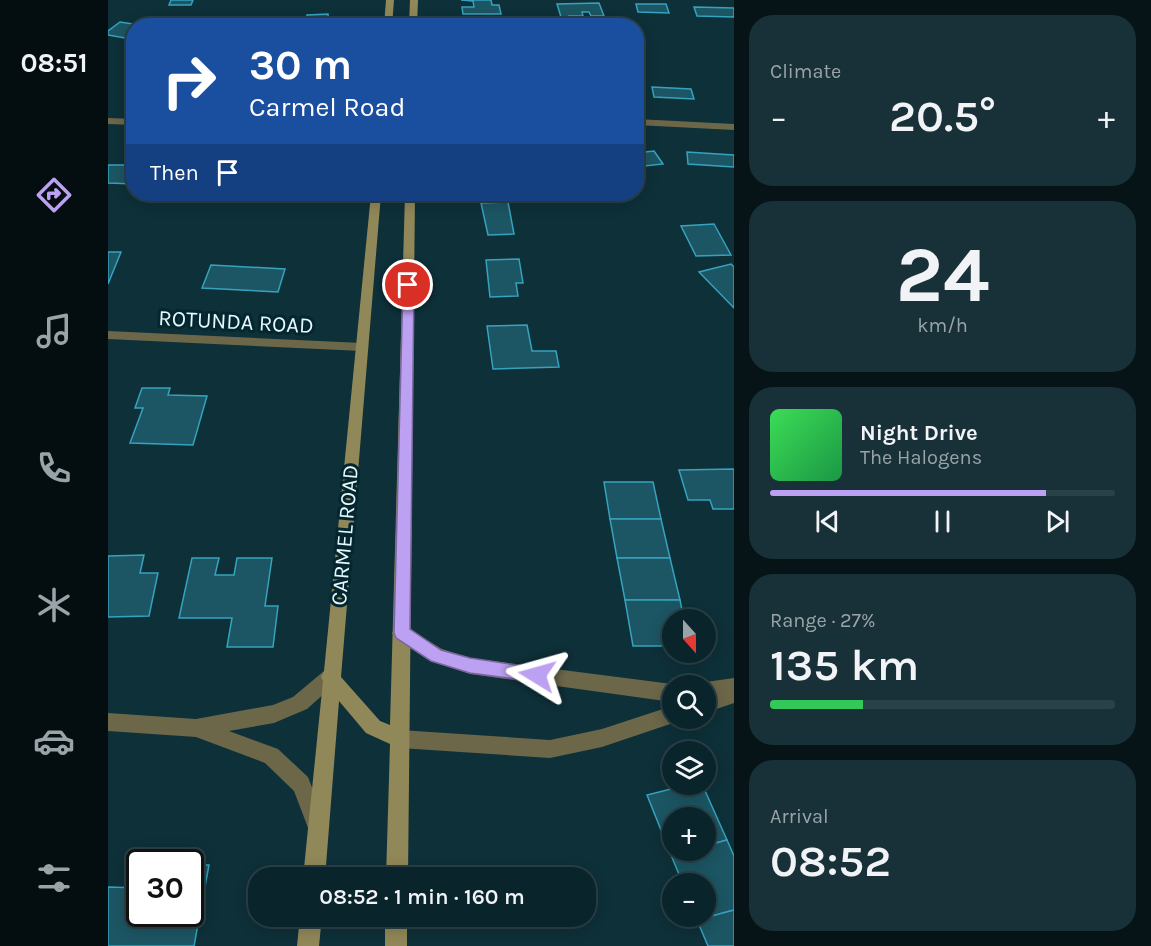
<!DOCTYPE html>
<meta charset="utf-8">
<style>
:root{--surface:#0a242b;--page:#183037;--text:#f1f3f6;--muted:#99a4a9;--line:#2a4147;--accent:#bca0f2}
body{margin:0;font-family:Karla,sans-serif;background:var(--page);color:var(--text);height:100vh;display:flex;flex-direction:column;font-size:22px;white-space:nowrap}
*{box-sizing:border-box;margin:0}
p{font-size:20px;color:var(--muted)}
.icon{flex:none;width:33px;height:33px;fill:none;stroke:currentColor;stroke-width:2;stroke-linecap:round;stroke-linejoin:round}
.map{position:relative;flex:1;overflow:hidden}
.panel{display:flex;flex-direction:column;gap:15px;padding:15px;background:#061418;width:417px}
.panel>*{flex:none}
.hud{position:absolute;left:18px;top:18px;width:518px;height:183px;border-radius:24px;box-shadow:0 3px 15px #0003,0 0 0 2px var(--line);background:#1a4fa0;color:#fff;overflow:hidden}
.needle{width:39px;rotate:159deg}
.controls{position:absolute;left:554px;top:609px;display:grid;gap:12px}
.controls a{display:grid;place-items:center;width:54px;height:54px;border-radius:50%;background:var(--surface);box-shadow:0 3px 15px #0003,0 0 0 2px var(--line);font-size:30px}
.speed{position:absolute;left:18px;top:849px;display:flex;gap:12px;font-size:30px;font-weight:700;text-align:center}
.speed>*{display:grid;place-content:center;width:78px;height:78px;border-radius:50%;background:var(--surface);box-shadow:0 3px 15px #0003,0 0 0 2px var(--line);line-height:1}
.speed .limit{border:3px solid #111;border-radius:9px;background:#fff;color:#111}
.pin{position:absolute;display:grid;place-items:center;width:51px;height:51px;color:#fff;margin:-26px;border:3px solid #fff;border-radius:50%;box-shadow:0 2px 6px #0007}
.me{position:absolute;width:66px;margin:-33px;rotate:278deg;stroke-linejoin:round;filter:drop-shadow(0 0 4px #0008)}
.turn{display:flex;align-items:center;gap:21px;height:126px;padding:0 24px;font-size:27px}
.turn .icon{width:78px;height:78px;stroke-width:2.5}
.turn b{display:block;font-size:42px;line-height:51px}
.then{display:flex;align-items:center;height:57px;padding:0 24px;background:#0003;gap:12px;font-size:22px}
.big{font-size:45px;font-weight:600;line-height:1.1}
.panel .tile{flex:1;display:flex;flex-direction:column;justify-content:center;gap:9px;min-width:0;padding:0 21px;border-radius:24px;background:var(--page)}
.panel .dial{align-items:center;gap:0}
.dial b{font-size:78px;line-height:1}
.song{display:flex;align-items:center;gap:18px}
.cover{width:72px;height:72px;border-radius:9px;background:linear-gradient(135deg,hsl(130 70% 55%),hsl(140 70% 35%))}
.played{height:6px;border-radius:3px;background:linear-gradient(90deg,var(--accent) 80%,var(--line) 80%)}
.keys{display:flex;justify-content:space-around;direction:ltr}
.heat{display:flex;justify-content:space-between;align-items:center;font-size:33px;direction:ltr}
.charge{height:9px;border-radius:4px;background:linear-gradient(90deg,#34c759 27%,var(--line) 0)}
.trip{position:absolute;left:140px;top:867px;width:348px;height:60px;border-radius:24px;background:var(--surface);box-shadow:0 3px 15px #0003,0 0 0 2px var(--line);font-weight:600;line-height:60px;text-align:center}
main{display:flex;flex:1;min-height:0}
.tab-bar{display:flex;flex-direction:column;width:108px;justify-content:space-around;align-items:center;background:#040e11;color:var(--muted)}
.tab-bar .icon{width:42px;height:42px}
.tab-bar .on{color:var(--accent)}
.tab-bar b{font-size:27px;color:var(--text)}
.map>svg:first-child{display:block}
.building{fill:#1c5563;stroke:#36a3be;stroke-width:1.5}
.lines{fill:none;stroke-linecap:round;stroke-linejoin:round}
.street{fill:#6c6749;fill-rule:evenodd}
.secondary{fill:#918859;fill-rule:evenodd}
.route{fill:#bca0f2;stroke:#7a689d;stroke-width:1.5}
.labels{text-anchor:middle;stroke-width:6;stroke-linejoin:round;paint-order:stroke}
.street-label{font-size:22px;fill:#e6f8fe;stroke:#03262f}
</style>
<main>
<nav class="tab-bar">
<b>08:51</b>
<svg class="icon on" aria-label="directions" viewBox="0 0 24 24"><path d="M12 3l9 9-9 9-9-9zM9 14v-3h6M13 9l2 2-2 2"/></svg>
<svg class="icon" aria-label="music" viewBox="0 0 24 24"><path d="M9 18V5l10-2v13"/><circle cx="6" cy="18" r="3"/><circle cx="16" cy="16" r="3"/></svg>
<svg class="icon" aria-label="phone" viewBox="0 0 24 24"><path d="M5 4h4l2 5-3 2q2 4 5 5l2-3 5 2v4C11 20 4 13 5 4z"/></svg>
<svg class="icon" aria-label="climate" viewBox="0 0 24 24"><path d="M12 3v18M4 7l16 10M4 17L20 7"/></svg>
<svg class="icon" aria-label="car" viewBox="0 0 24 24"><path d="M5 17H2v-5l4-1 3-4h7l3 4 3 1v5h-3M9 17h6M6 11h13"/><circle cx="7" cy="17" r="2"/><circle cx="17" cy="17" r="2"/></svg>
<svg class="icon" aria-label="filters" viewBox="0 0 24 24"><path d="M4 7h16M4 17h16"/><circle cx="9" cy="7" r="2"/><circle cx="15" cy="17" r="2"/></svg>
</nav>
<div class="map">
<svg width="626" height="946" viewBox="0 0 626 946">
<rect width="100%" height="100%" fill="#0e3039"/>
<g class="building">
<polygon points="63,0 85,0 83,5 61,5"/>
<polygon points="353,0 383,0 384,5 391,5 393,14 355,14 354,7 366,7 365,1"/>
<polygon points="491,3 496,16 483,16 481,12 474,12 475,16 461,16 463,23 446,23 444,17 453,17 449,4"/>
<polygon points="528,4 558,4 561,13 530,12"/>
<polygon points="586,7 626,8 626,17 589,16"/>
<polygon points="220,14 221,26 199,26 199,15"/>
<polygon points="38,21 54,23 26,26 26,35 17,38 0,35 0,31 12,22 32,25"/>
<rect x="354" y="21" width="22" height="5"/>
<polygon points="544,87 583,89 586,99 546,97"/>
<polygon points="546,151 555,164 528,167 528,153"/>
<polygon points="579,152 626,155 626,167 580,164"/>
<polygon points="0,165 26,165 26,184 0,183"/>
<polygon points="144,194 177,194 176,197 144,199"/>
<polygon points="400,202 406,234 380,235 373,203"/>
<polygon points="606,224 623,255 588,256 573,226"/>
<polygon points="0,252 13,252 0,284"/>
<polygon points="411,259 415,283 408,283 410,296 382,297 378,260"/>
<polygon points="623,264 626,267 626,308 591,272"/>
<polygon points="103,265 177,269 170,292 94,288"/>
<polygon points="419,325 424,351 448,351 451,367 385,369 379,326"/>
<polygon points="34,388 62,388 60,395 99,396 85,445 22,443 35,408 27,408"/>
<polygon points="626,469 626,509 605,509 602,500 580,500 571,470"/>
<polygon points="496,482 545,482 553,519 502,519"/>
<polygon points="502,519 553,519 562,558 509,558"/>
<polygon points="36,555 32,573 50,573 41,616 0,617 0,556"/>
<polygon points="84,558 111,558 107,575 126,575 129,558 164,558 157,606 170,606 165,647 119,647 124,618 71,618"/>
<polygon points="509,558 562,558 572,600 517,600"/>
<polygon points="517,600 572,600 576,620 564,620 564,646 525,646"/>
<polygon points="583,784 594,784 619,840 597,846 597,818 564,818 564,850 579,850 563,855 539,795"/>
<polygon points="619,840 626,856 626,910 589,920 588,916 597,916 597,884 575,884 563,855 579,850 597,850 597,846"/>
<polygon points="82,865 101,865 86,946 0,946 0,887 32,888 32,914 82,914"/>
<polygon points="626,910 626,946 600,946 589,920"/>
</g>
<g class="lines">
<g class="street">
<polygon points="0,118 26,119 26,125 0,124"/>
<polygon points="528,119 626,124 626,130 528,125"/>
<polygon points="0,331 254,343 261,347 254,351 0,339"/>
<polygon points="293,625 334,649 362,658 564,684 567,686 564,686 564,702 362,674 323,661 287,638 284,633 287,628"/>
<polygon points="222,669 228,671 231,677 228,683 199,709 166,723 121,731 170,749 200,777 219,826 216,833 209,836 202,833 186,791 157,763 88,737 0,731 0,713 88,719 165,705 185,697 216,671"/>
<polygon points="626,678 626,703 597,713 597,686 589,686 591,683"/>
<polygon points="564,706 564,718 572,718 571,721 494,747 442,758 292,748 285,746 282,739 285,732 292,730 442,740 494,729"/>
</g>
<g class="secondary">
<polygon points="278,0 286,0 284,26 276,26"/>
<polygon points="302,0 310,0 309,26 301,26"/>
<polygon points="263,194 273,194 233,677 272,721 282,725 297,194 307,194 300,878 278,878 282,744 258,733 231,701 217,878 195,878 215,681 213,677 216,671"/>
<polygon points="192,916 214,916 211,946 189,946"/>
<rect x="277" y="916" width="22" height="30"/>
</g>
</g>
<polygon class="route" points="300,282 306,285 302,629 333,650 362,658 435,669 437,675 435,680 429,682 362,673 323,661 288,638 286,633 295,285"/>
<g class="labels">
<g class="street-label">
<text transform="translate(128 321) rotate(3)" y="8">ROTUNDA ROAD</text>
<text transform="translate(236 535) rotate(-85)" y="8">CARMEL ROAD</text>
</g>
</g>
</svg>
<div class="controls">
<a><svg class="needle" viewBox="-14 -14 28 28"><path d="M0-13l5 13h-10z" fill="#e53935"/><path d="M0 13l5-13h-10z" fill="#99a4a9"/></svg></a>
<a><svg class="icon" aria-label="search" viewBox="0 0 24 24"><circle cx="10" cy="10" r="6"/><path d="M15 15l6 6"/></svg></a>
<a><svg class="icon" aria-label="layers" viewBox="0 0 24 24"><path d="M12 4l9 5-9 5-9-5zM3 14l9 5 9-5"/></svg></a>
<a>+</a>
<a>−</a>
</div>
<div class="speed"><div class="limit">30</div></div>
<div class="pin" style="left:300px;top:285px;background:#d93025"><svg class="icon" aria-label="arrive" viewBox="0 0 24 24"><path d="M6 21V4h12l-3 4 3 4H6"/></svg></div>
<svg class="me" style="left:429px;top:675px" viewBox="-20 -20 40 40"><path d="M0-17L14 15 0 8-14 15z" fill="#bca0f2" stroke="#fff" stroke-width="4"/></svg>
<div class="trip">08:52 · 1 min · 160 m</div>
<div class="hud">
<div class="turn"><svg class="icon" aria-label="right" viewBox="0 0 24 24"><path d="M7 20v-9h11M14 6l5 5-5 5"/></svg><div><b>30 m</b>Carmel Road</div></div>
<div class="then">Then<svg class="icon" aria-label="arrive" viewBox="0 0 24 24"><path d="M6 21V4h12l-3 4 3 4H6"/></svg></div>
</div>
</div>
<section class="panel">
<div class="tile"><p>Climate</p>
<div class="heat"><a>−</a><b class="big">20.5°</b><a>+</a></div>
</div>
<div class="tile dial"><b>24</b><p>km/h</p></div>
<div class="tile">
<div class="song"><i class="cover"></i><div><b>Night Drive</b><p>The Halogens</p></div></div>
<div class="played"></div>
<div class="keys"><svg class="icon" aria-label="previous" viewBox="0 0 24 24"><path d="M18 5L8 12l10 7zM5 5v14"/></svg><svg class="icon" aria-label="pause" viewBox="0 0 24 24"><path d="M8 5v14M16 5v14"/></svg><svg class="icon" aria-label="next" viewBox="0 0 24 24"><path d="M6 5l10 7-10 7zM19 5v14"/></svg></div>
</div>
<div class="tile"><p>Range · 27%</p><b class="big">135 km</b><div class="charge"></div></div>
<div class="tile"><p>Arrival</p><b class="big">08:52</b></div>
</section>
</main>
